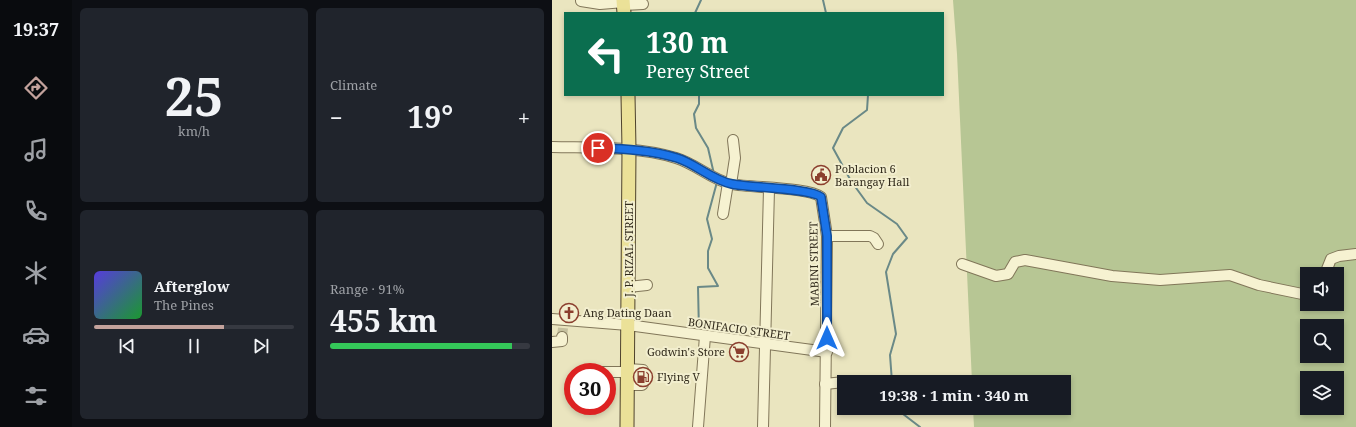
<!DOCTYPE html>
<meta charset="utf-8">
<style>
:root{--surface:#171b24;--page:#20242c;--text:#f1f3f6;--muted:#9ea1a6;--line:#363941;--accent:#c3a29c}
body{margin:0;font-family:"Noto Serif",serif;background:var(--page);color:var(--text);height:100vh;display:flex;flex-direction:column;font-size:15px;white-space:nowrap}
*{box-sizing:border-box;margin:0}
p{font-size:13px;color:var(--muted)}
.icon{flex:none;width:22px;height:22px;fill:none;stroke:currentColor;stroke-width:2;stroke-linecap:round;stroke-linejoin:round}
.map{position:relative;flex:1;overflow:hidden}
.drawer{display:flex;flex-direction:column;gap:8px;padding:8px;background:#0d0f14;width:480px}
.drawer>*{flex:none}
.banner{position:absolute;left:12px;top:12px;width:380px;height:84px;border-radius:0px;box-shadow:0 2px 6px #0003;background:#0b6e4f;color:#fff;overflow:hidden}
.fabs{position:absolute;left:748px;top:267px;display:grid;gap:8px}
.fabs a{display:grid;place-items:center;width:44px;height:44px;border-radius:0px;background:var(--surface);box-shadow:0 2px 6px #0003;font-size:20px}
.speed{position:absolute;left:12px;top:363px;display:flex;gap:8px;font-size:20px;font-weight:700;text-align:center}
.speed>*{display:grid;place-content:center;width:52px;height:52px;border-radius:50%;background:var(--surface);box-shadow:0 2px 6px #0003;line-height:1}
.speed .limit{border:6px solid #d22;background:#fff;color:#111}
.pin{position:absolute;display:grid;place-items:center;width:34px;height:34px;color:#fff;margin:-17px;border:2px solid #fff;border-radius:50%;box-shadow:0 1px 4px #0007}
.me{position:absolute;width:44px;margin:-22px;rotate:0deg;stroke-linejoin:round;filter:drop-shadow(0 0 3px #0008)}
.turn{display:flex;align-items:center;gap:14px;height:84px;padding:0 16px;font-size:18px}
.turn .icon{width:52px;height:52px;stroke-width:2.5}
.turn b{display:block;font-size:28px;line-height:34px}
.big{font-size:30px;font-weight:700;line-height:1.1}
.drawer .card{flex:1;display:flex;flex-direction:column;justify-content:center;gap:6px;min-width:0;padding:0 14px;border-radius:6px;background:var(--page)}
.drawer .dial{align-items:center;gap:0}
.dial b{font-size:52px;line-height:1}
.song{display:flex;align-items:center;gap:12px}
.cover{width:48px;height:48px;border-radius:6px;background:linear-gradient(135deg,hsl(250 70% 55%),hsl(130 70% 35%))}
.played{height:4px;border-radius:2px;background:linear-gradient(90deg,var(--accent) 65%,var(--line) 65%)}
.keys{display:flex;justify-content:space-around;direction:ltr}
.heat{display:flex;justify-content:space-between;align-items:center;font-size:22px;direction:ltr}
.charge{height:6px;border-radius:3px;background:linear-gradient(90deg,#34c759 91%,var(--line) 0)}
.drawer .tiles{flex:1;display:grid;gap:8px;grid-template-columns:repeat(2,1fr)}
.trip{position:absolute;left:285px;top:375px;width:234px;height:40px;border-radius:0px;background:var(--surface);box-shadow:0 2px 6px #0003;font-weight:700;line-height:40px;text-align:center}
main{display:flex;flex:1;min-height:0}
.tabs{display:flex;flex-direction:column;width:72px;justify-content:space-around;align-items:center;background:#090b0e;color:var(--muted)}
.tabs .icon{width:28px;height:28px}
.tabs .current{color:var(--accent)}
.tabs b{font-size:18px;color:var(--text)}
.map>svg:first-child{display:block}
.green{fill:#b7c694;fill-rule:evenodd}
.lines{fill:none;stroke-linecap:round;stroke-linejoin:round}
.stream{stroke:#6a8987;stroke-width:2}
.minor-tunnel{stroke:#c5c09e;stroke-width:10;stroke-dasharray:10 5;stroke-linecap:butt}
.minor-casing{stroke:#817659;stroke-width:12}
.major-casing{stroke:#4f432d;stroke-width:15}
.minor{stroke:#f6f2d1;stroke-width:10}
.major{stroke:#ebe198;stroke-width:13}
.route-casing{stroke:#114b97;stroke-width:10}
.route{stroke:#1a73e8;stroke-width:7}
.labels{text-anchor:middle;stroke-width:4;stroke-linejoin:round;paint-order:stroke}
.poi-label{font-size:11px;fill:#322b1c;stroke:#f2eece;text-anchor:start}
.street-label{font-size:11px;fill:#322b1c;stroke:#f2eece}
</style>
<main>
<nav class="tabs">
<b>19:37</b>
<svg class="icon current" aria-label="directions" viewBox="0 0 24 24"><path d="M12 3l9 9-9 9-9-9zM9 14v-3h6M13 9l2 2-2 2"/></svg>
<svg class="icon" aria-label="music" viewBox="0 0 24 24"><path d="M9 18V5l10-2v13"/><circle cx="6" cy="18" r="3"/><circle cx="16" cy="16" r="3"/></svg>
<svg class="icon" aria-label="phone" viewBox="0 0 24 24"><path d="M5 4h4l2 5-3 2q2 4 5 5l2-3 5 2v4C11 20 4 13 5 4z"/></svg>
<svg class="icon" aria-label="climate" viewBox="0 0 24 24"><path d="M12 3v18M4 7l16 10M4 17L20 7"/></svg>
<svg class="icon" aria-label="car" viewBox="0 0 24 24"><path d="M5 17H2v-5l4-1 3-4h7l3 4 3 1v5h-3M9 17h6M6 11h13"/><circle cx="7" cy="17" r="2"/><circle cx="17" cy="17" r="2"/></svg>
<svg class="icon" aria-label="filters" viewBox="0 0 24 24"><path d="M4 7h16M4 17h16"/><circle cx="9" cy="7" r="2"/><circle cx="15" cy="17" r="2"/></svg>
</nav>
<section class="drawer">
<div class="tiles">
<div class="card dial"><b>25</b><p>km/h</p></div>
<div class="card"><p>Climate</p>
<div class="heat"><a>−</a><b class="big">19°</b><a>+</a></div>
</div>
<div class="card">
<div class="song"><i class="cover"></i><div><b>Afterglow</b><p>The Pines</p></div></div>
<div class="played"></div>
<div class="keys"><svg class="icon" aria-label="previous" viewBox="0 0 24 24"><path d="M18 5L8 12l10 7zM5 5v14"/></svg><svg class="icon" aria-label="pause" viewBox="0 0 24 24"><path d="M8 5v14M16 5v14"/></svg><svg class="icon" aria-label="next" viewBox="0 0 24 24"><path d="M6 5l10 7-10 7zM19 5v14"/></svg></div>
</div>
<div class="card"><p>Range · 91%</p><b class="big">455 km</b><div class="charge"></div></div>
</div>
</section>
<div class="map">
<svg width="804" height="427" viewBox="0 0 804 427">
<rect width="100%" height="100%" fill="#eae5bf"/>
<path class="green" d="M401,0H804V427H422L421,408H512V382H420L405,54ZM755,274H785V304H755ZM755,326H785V356H755ZM755,378H785V408H755Z"/>
<g class="lines">
<g class="stream">
<polyline points="271,0 274,13"/>
<polyline points="143,13 149,0"/>
<polyline points="147,95 147,104 142,114 144,128 156,148 162,174"/>
<polyline points="316,95 315,110 291,128 281,148 299,181 315,203 345,224 355,238 341,254 334,272 344,334 338,355 340,382"/>
<polyline points="147,332 146,287 166,286 156,268 156,251 160,239 155,219 165,182"/>
<polyline points="349,408 351,414 368,427"/>
</g>
<polyline class="minor-tunnel" points="10,337 11,328"/>
<defs>
<g id="minor">
<polyline points="29,1 48,4 72,2"/>
<polyline points="72,5 91,4"/>
<path d="M0,147C41,148 85,146 124,158C144,164 160,180 179,184C200,188 256,187 269,197L275,236L273,427"/>
<polyline points="179,184 183,158 181,140"/>
<polyline points="171,214 176,183"/>
<polyline points="275,236 318,236 322,238 326,244"/>
<polyline points="410,264 444,276 456,274 463,262 473,260 560,276 608,280 678,275 707,285 755,295"/>
<polyline points="773,274 779,259 787,256 804,254"/>
<polyline points="76,287 95,285"/>
<polyline points="0,319 76,325 275,352"/>
<polyline points="0,342 10,341 10,337"/>
<polyline points="76,369 91,370 91,372"/>
<polyline points="37,372 75,372"/>
<polyline points="273,384 292,382"/>
<polyline points="75,385 90,385 91,384"/>
<polyline points="146,427 153,336"/>
<polyline points="211,427 217,189"/>
</g>
<g id="major">
<polyline points="71,0 72,13"/>
<polyline points="75,427 77,149 76,95"/>
</g>
</defs>
<use href="#minor" class="minor-casing"/>
<use href="#major" class="major-casing"/>
<use href="#minor" class="minor"/>
<use href="#major" class="major"/>
</g>
<g class="lines">
<defs>
<path id="route" d="M46,148C72,149 100,150 125,158C144,164 160,180 180,184C199,188 258,188 269,197L275,236V338"/>
</defs>
<use href="#route" class="route-casing"/>
<use href="#route" class="route"/>
</g>
<defs>
<symbol id="civic-ring" viewBox="-11 -11 22 22"><circle r="9.5" fill="#f2eece" stroke="#8b3f2e" stroke-width="1.5"/><path d="M-.6-6.5H3V-4.5H.6V-3L4-1V1h2V6H-6V1h2V-1L-.6-3ZM-1.2 2.5V6h2.4V2.5Z" fill="#8b3f2e"/></symbol>
<symbol id="church-ring" viewBox="-11 -11 22 22"><circle r="9.5" fill="#f2eece" stroke="#8b3f2e" stroke-width="1.5"/><path d="M-1.2-6h2.4v3.5h3.3v2.4h-3.3V6h-2.4V-.1h-3.3v-2.4h3.3Z" fill="#8b3f2e"/></symbol>
<symbol id="supermarket-ring" viewBox="-11 -11 22 22"><circle r="9.5" fill="#f2eece" stroke="#8b3f2e" stroke-width="1.5"/><path d="M-6-5.5h2.5l.6 2H6L4.5 2H-2.5L-4.4-4H-6ZM-1.5 3.2a1.3 1.3 0 1 0 .1 0ZM3 3.2a1.3 1.3 0 1 0 .1 0Z" fill="#8b3f2e"/></symbol>
<symbol id="fuel-ring" viewBox="-11 -11 22 22"><circle r="9.5" fill="#f2eece" stroke="#8b3f2e" stroke-width="1.5"/><path d="M-5.5-6h7V0h2V4h1.3V-2.5L3-4.5l.8-.8L6-3V5H2.5V1h-1V6h-7ZM-4.2-4.7v3.2H.2V-4.7Z" fill="#8b3f2e"/></symbol>
</defs>
<g fill-rule="evenodd">
<use href="#civic-ring" x="258" y="164" width="22" height="22"/>
<use href="#church-ring" x="6" y="302" width="22" height="22"/>
<use href="#supermarket-ring" x="176" y="341" width="22" height="22"/>
<use href="#fuel-ring" x="80" y="366" width="22" height="22"/>
</g>
<g class="labels">
<g class="poi-label">
<text x="283" y="173">Poblacion 6<tspan x="283" dy="13">Barangay Hall</tspan></text>
<text x="31" y="317">Ang Dating Daan</text>
<text x="173" y="356" text-anchor="end">Godwin's Store</text>
<text x="105" y="381">Flying V</text>
</g>
<g class="street-label">
<text transform="translate(77 249) rotate(-90)" y="4">J. P. RIZAL STREET</text>
<text transform="translate(262 264) rotate(-91)" y="4">MABINI STREET</text>
<text transform="translate(187 329) rotate(8)" y="4">BONIFACIO STREET</text>
</g>
</g>
</svg>
<div class="fabs">
<a><svg class="icon" aria-label="sound" viewBox="0 0 24 24"><path d="M4 9h4l5-4v14l-5-4H4zM17 9q2 3 0 6"/></svg></a>
<a><svg class="icon" aria-label="search" viewBox="0 0 24 24"><circle cx="10" cy="10" r="6"/><path d="M15 15l6 6"/></svg></a>
<a><svg class="icon" aria-label="layers" viewBox="0 0 24 24"><path d="M12 4l9 5-9 5-9-5zM3 14l9 5 9-5"/></svg></a>
</div>
<div class="speed"><div class="limit">30</div></div>
<div class="pin" style="left:46px;top:148px;background:#d93025"><svg class="icon" aria-label="arrive" viewBox="0 0 24 24"><path d="M6 21V4h12l-3 4 3 4H6"/></svg></div>
<svg class="me" style="left:275px;top:338px" viewBox="-20 -20 40 40"><path d="M0-17L14 15 0 8-14 15z" fill="#1a73e8" stroke="#fff" stroke-width="4"/></svg>
<div class="trip">19:38 · 1 min · 340 m</div>
<div class="banner">
<div class="turn"><svg class="icon" aria-label="left" viewBox="0 0 24 24"><path d="M17 20v-9H6M10 6l-5 5 5 5"/></svg><div><b>130 m</b>Perey Street</div></div>
</div>
</div>
</main>
